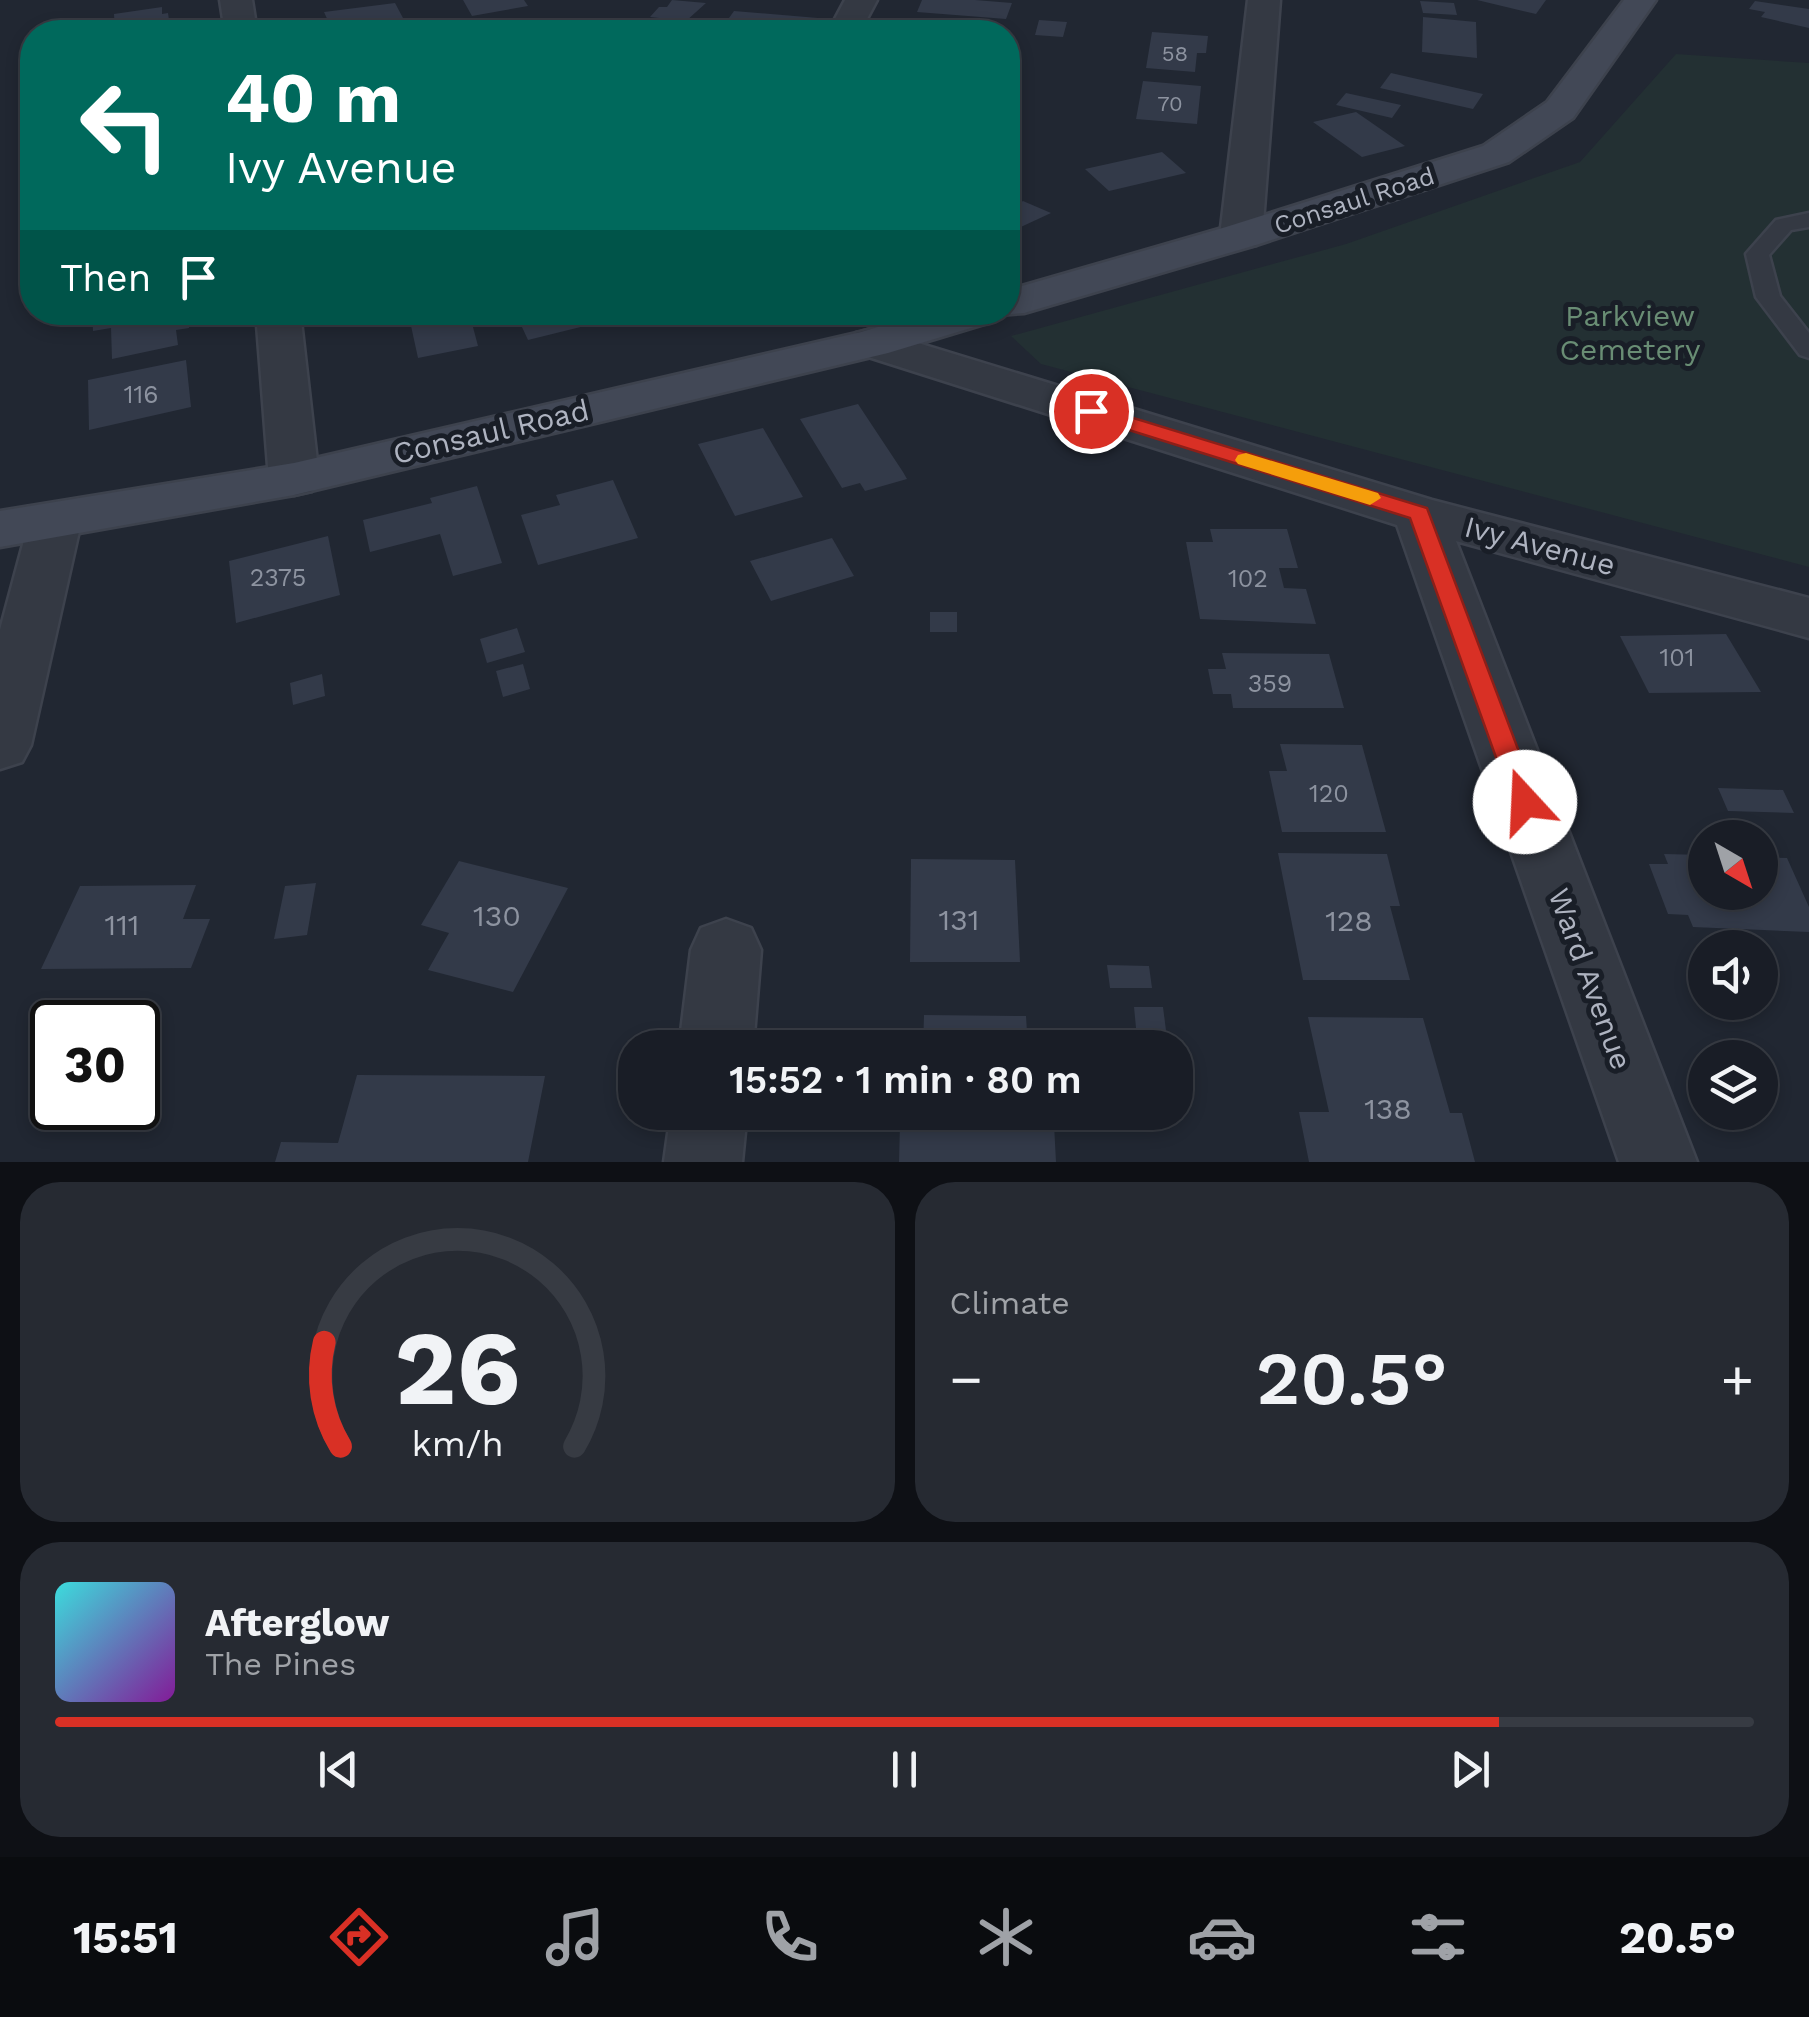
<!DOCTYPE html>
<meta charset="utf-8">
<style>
:root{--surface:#191d26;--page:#262a32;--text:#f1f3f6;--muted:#9fa2a7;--line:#373b43;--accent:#d93025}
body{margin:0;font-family:"Work Sans",sans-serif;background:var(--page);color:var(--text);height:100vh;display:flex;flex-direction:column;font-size:38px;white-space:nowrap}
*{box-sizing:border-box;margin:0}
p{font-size:32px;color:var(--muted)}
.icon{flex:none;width:55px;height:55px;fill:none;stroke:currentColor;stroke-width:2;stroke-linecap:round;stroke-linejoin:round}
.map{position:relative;height:1162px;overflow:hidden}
.details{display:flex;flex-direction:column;gap:20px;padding:20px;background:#0e1015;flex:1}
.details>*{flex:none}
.top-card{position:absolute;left:20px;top:20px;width:1000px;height:305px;border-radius:40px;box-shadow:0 5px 15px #0003,0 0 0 2px var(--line);background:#00695c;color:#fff;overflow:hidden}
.needle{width:65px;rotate:141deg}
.controls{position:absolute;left:1688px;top:820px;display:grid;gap:20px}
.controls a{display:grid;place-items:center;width:90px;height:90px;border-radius:50%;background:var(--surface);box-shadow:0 5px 15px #0003,0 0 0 2px var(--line);font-size:50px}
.speed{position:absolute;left:30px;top:1000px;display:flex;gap:20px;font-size:50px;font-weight:700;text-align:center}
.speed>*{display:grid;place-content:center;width:130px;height:130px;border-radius:50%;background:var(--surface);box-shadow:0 5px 15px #0003,0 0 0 2px var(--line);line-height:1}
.speed .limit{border:5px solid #111;border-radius:15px;background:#fff;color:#111}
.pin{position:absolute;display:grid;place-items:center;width:85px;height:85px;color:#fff;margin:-42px;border:5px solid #fff;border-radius:50%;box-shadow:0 2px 10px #0007}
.me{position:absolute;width:110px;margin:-55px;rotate:340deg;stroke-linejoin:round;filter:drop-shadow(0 0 8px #0008)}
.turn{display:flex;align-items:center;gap:35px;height:210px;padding:0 40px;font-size:45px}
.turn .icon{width:130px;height:130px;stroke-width:2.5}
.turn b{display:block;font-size:70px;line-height:85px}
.then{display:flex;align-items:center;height:95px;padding:0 40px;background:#0003;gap:20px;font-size:38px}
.big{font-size:75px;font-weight:600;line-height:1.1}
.details .card{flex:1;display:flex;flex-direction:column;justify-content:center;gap:15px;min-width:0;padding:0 35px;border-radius:40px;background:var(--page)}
.details .dial{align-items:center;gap:0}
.dial svg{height:260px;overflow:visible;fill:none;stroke:var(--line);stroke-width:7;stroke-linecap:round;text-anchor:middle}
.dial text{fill:var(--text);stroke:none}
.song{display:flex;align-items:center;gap:30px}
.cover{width:120px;height:120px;border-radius:15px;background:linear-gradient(135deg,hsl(180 70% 55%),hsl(290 70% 35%))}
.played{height:10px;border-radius:5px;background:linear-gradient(90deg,var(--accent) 85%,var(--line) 85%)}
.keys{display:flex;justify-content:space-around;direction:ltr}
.heat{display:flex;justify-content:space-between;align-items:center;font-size:55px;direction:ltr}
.details .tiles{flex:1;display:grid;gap:20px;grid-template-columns:1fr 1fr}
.card:last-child{grid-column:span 2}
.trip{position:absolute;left:618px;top:1030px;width:575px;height:100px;border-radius:40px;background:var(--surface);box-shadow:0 5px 15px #0003,0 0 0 2px var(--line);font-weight:600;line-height:100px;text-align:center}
.menu{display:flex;height:160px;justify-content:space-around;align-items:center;background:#0a0c0f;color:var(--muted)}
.menu .icon{width:70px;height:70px}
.menu .on{color:var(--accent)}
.menu b{font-size:45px;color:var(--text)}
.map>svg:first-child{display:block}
.green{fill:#233033}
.building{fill:#333a49}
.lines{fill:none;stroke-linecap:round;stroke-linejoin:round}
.lane-casing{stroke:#3d424d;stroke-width:5}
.street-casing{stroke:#3d424d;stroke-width:5}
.secondary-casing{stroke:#3d424d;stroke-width:5}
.lane{fill:#343943;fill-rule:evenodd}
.street{fill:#343943;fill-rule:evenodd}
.secondary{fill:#424856;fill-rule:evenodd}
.route{fill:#d93025;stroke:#8d1f18;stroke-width:2.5}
.slow{fill:#f59e0b}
.labels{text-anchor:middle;stroke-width:10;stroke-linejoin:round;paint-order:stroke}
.far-number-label{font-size:22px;fill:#8d93a0}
.far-street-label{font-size:25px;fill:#aeb3c0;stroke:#191e27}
.number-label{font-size:25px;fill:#8d93a0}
.park-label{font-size:30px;fill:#698d74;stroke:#191e27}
.street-label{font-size:30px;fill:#aeb3c0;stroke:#191e27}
.near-number-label{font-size:30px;fill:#8d93a0}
</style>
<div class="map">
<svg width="1809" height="1162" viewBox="0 0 1809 1162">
<rect width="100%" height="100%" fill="#212732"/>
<polygon class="green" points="1676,54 1809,63 1809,567 1041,364 1011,336 1346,244 1580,162"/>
<g class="building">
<polygon points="463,0 524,0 528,6 472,16"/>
<polygon points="672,0 706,3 686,21 650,17 659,7 667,7"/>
<polygon points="922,0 975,0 1012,3 1006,19 917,12"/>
<polygon points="1477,0 1546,0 1536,14"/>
<polygon points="1420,1 1454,3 1457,15 1423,13"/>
<polygon points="1755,1 1809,9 1809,28 1761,17 1765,12 1749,9"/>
<polygon points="395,3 403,18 358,26 360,30 348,32 333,32 324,12"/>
<polygon points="162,7 162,14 168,13 170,27 165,28 165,32 115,32 114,14"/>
<polygon points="734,11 818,18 809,32 719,32"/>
<polygon points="1423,17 1476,22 1477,58 1422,52"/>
<polygon points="1039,20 1067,22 1063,37 1035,35"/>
<polygon points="1152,32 1208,36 1206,53 1197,53 1195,72 1146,68"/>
<polygon points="1391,73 1483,94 1473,109 1380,88"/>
<polygon points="1143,81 1201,86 1197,124 1136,119"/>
<polygon points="1346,93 1401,105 1392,118 1336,105"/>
<polygon points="1356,112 1405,146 1362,157 1313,122"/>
<polygon points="1162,152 1186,173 1109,191 1085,169"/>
<polygon points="1023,201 1051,213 1008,233 1008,210"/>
<polygon points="92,312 187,312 189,328 176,330 178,345 112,359 111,328 93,331"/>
<polygon points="408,312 469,312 478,346 418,358"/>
<polygon points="515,312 614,312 617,318 528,340"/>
<polygon points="186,360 191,407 89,430 88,380"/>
<polygon points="858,404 903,472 907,479 865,491 860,483 842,488 800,419"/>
<polygon points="763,428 803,497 735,516 698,444"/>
<polygon points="613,480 638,538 538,565 521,515 560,505 556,495"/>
<polygon points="477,486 502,563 453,576 440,534 370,552 363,520 432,503 430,498"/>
<polygon points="1210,529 1287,529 1298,568 1279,568 1284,588 1306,589 1316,624 1200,619 1186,542 1213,542"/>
<polygon points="328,536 340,595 236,623 229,561"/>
<polygon points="832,538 854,576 771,601 750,561"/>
<rect x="930" y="612" width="27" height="20"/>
<polygon points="517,628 525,652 487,663 480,639"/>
<polygon points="1726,634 1761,692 1649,693 1620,636"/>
<polygon points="1222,653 1329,654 1344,708 1233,708 1231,694 1213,694 1208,669 1226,669"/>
<polygon points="523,664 530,689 503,697 496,671"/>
<polygon points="322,674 325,696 293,705 290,683"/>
<polygon points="1280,744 1362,745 1386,832 1282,832 1269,771 1287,771"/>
<polygon points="1718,788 1783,790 1794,813 1728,811"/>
<polygon points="1278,853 1387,854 1400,906 1390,906 1410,980 1303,980"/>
<polygon points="1664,854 1705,855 1705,892 1760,892 1760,857 1787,858 1809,907 1809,932 1693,927 1688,915 1668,914 1649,864 1668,864"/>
<polygon points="911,859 1015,860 1020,962 910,962"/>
<polygon points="459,861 568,888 513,992 428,970 449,933 421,925"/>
<polygon points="316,883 307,935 274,939 285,886"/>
<polygon points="196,885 183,919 210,919 191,968 41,969 80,886"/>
<polygon points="1107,965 1149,966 1152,988 1110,988"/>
<polygon points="1134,1007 1163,1007 1167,1038 1137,1038"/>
<polygon points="924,1015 1026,1016 1028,1048 923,1048"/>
<polygon points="1308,1017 1423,1018 1450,1113 1462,1113 1475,1162 1309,1162 1299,1112 1329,1112"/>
<polygon points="357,1075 545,1076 528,1162 275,1162 281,1142 338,1143"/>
<polygon points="922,1112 1031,1112 1032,1125 1054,1124 1056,1162 899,1162 900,1124 922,1123"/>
</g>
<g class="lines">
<defs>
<polygon id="lane" points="1809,213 1809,227 1791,230 1769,255 1780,296 1809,333 1809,358 1800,355 1756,297 1746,254 1776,220"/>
<g id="street">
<polygon points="220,0 252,0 257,32 225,32"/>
<polygon points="845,0 877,0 860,32 828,32"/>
<polygon points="1248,0 1280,0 1262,236 1256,245 1241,248 1226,245 1220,236"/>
<polygon points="256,312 300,312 319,479 312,491 294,495 276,491 269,479"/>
<polygon points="872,329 1432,500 1809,598 1809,638 1456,541 1697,1162 1619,1162 1397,525 856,353 849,343 856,333"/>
<polygon points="55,504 74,510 81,522 31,745 22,762 0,769 0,630 29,522 36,510"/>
<polygon points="726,919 751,928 761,950 753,1048 679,1048 691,950 701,928"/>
<polygon points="671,1112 747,1112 742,1162 664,1162"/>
</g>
<polygon id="secondary" points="1624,0 1656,0 1573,118 1509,162 1256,245 1024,313 998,315 994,321 888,353 294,495 0,547 0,511 294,463 861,332 928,312 1008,312 1008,290 1226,227 1483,146 1547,102"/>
</defs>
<use href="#lane" class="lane-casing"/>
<use href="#street" class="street-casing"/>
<use href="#secondary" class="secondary-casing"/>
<use href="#lane" class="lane"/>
<use href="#street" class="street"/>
<use href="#secondary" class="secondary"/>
</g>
<polygon class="route" points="1091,405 1427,508 1538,802 1534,809 1525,812 1516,809 1512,802 1410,518 1084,416 1081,411"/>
<polygon class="slow" points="1246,453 1378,493 1381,498 1370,505 1238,464 1235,460 1238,455"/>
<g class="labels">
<g class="far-number-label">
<text x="1175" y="61">58</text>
<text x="1170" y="111">70</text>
</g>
<g class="far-street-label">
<text transform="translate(1354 200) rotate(-18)" y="9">Consaul Road</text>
</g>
<g class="number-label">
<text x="141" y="403">116</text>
<text x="278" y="586">2375</text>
<text x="1248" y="587">102</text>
<text x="1677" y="666">101</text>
<text x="1270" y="692">359</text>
<text x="1329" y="802">120</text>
</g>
<g class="park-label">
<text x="1630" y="326">Parkview<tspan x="1630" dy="34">Cemetery</tspan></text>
</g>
<g class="street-label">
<text transform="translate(491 432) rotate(-13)" y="10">Consaul Road</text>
<text transform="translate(1540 546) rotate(15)" y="10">Ivy Avenue</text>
<text transform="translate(1590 979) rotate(70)" y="10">Ward Avenue</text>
</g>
<g class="near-number-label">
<text x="497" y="926">130</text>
<text x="959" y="930">131</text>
<text x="1349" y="931">128</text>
<text x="122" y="935">111</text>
<text x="1388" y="1119">138</text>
</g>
</g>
</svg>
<div class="controls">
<a><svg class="needle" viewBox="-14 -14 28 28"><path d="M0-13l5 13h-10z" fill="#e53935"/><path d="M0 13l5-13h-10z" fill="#9fa2a7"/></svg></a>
<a><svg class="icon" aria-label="sound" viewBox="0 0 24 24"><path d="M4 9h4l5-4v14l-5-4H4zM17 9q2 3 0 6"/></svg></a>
<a><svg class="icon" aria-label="layers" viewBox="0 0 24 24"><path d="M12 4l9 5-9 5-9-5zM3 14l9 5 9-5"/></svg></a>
</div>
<div class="speed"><div class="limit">30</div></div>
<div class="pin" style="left:1091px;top:411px;background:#d93025"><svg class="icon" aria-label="arrive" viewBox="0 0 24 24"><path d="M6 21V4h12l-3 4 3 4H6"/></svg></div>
<svg class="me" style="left:1525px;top:802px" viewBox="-20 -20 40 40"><circle r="19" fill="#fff"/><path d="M0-13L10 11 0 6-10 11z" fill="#d93025"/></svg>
<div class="trip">15:52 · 1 min · 80 m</div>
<div class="top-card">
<div class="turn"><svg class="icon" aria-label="left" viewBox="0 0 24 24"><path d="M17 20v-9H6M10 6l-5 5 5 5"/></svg><div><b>40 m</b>Ivy Avenue</div></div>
<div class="then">Then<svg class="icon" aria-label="arrive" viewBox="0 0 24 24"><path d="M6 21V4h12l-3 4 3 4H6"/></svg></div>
</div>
</div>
<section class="details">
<div class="tiles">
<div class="card dial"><svg viewBox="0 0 100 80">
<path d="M14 69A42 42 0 1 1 86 69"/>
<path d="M14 69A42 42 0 0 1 9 37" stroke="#d93025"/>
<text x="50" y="56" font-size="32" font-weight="700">26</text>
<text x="50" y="72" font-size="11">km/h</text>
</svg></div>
<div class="card"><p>Climate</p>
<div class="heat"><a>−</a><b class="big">20.5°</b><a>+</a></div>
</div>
<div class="card">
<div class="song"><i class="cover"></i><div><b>Afterglow</b><p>The Pines</p></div></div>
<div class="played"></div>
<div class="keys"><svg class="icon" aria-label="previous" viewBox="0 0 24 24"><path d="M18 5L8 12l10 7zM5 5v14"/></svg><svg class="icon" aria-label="pause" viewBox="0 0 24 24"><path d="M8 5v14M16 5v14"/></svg><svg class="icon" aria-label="next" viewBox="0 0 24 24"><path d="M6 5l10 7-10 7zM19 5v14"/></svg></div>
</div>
</div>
</section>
<nav class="menu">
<b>15:51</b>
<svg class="icon on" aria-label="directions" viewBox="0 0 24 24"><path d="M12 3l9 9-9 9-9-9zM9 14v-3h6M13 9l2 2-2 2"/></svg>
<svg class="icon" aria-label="music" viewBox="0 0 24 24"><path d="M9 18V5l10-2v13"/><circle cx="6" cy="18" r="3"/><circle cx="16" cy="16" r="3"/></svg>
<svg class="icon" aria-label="phone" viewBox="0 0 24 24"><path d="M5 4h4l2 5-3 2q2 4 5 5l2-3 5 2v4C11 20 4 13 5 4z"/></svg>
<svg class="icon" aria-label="climate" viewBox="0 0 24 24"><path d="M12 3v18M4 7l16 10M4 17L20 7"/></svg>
<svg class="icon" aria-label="car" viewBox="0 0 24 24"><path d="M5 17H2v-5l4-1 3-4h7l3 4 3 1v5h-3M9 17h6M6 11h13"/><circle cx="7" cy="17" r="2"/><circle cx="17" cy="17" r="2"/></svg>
<svg class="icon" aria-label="filters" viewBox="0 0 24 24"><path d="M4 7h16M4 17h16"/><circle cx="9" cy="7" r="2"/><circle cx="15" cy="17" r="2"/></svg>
<b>20.5°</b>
</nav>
